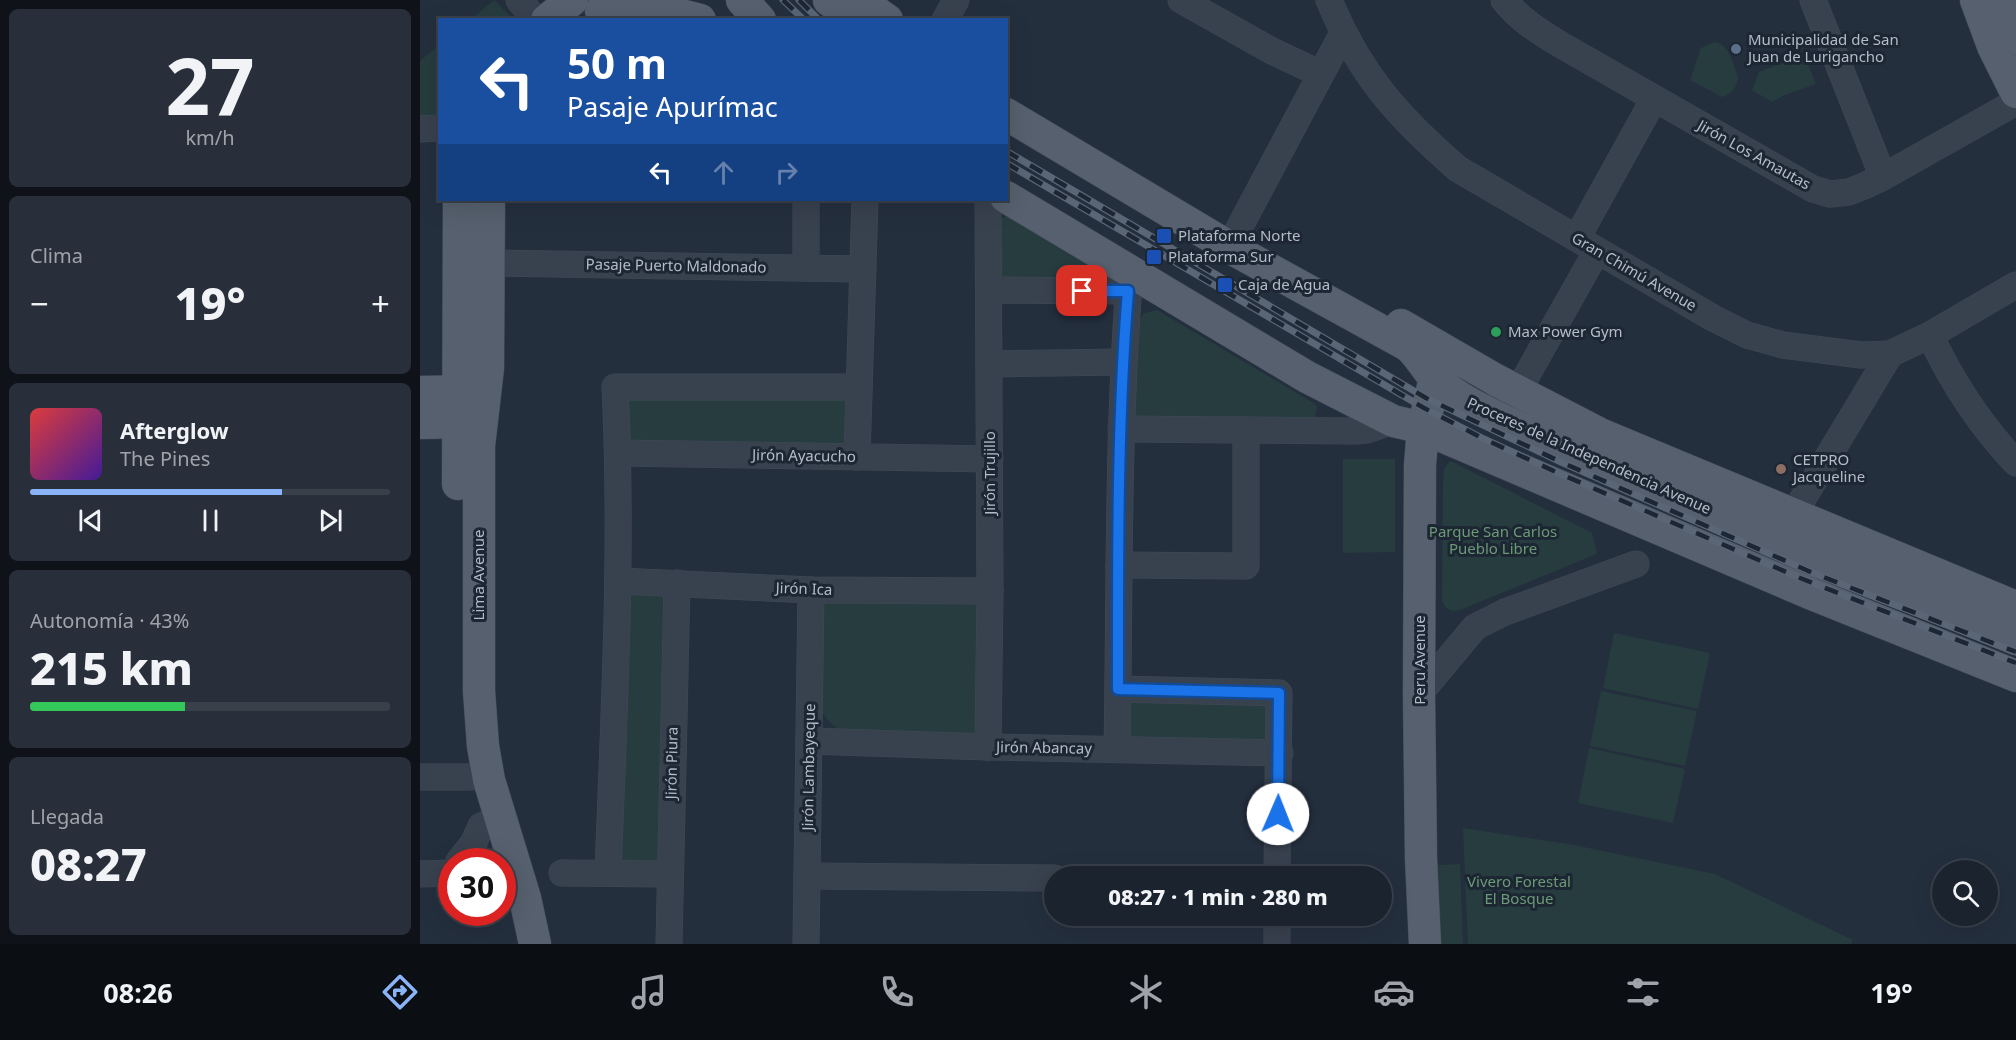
<!DOCTYPE html>
<html lang="es">
<meta charset="utf-8">
<style>
:root{--surface:#1b232e;--page:#282f3a;--text:#f1f3f6;--muted:#a0a4aa;--line:#39404a;--accent:#8ab4f8}
body{margin:0;font-family:"Noto Sans",sans-serif;background:var(--page);color:var(--text);height:100vh;display:flex;flex-direction:column;font-size:22px;white-space:nowrap}
*{box-sizing:border-box;margin:0}
p{font-size:20px;color:var(--muted)}
.icon{flex:none;width:33px;height:33px;fill:none;stroke:currentColor;stroke-width:2;stroke-linecap:round;stroke-linejoin:round}
.map{position:relative;flex:1;overflow:hidden}
.side{display:flex;flex-direction:column;gap:9px;padding:9px;background:#0f1319;width:420px}
.side>*{flex:none}
.hud{position:absolute;left:18px;top:18px;width:570px;height:183px;border-radius:0px;box-shadow:0 6px 24px #0002,0 0 0 2px var(--line);background:#1a4fa0;color:#fff;overflow:hidden}
.controls{position:absolute;left:1512px;top:860px;display:grid;gap:12px}
.controls a{display:grid;place-items:center;width:66px;height:66px;border-radius:50%;background:var(--surface);box-shadow:0 6px 24px #0002,0 0 0 2px var(--line);font-size:30px}
.speed{position:absolute;left:18px;top:848px;display:flex;gap:12px;font-size:30px;font-weight:700;text-align:center}
.speed>*{display:grid;place-content:center;width:78px;height:78px;border-radius:50%;background:var(--surface);box-shadow:0 6px 24px #0002,0 0 0 2px var(--line);line-height:1}
.speed .limit{border:9px solid #d22;background:#fff;color:#111}
.pin{position:absolute;display:grid;place-items:center;width:51px;height:51px;color:#fff;margin:-26px;border-radius:12px;box-shadow:0 3px 9px #0006}
.me{position:absolute;width:66px;margin:-33px;rotate:1deg;stroke-linejoin:round;filter:drop-shadow(0 0 4px #0008)}
.turn{display:flex;align-items:center;gap:21px;height:126px;padding:0 30px;font-size:27px}
.turn .icon{width:78px;height:78px;stroke-width:2.5}
.turn b{display:block;font-size:42px;line-height:51px}
.lanes{display:flex;align-items:center;height:57px;padding:0 30px;background:#0003;justify-content:center;gap:30px;direction:ltr}
.lanes .off{opacity:.35}
.big{font-size:45px;font-weight:800;line-height:1.1}
.side .widget{flex:1;display:flex;flex-direction:column;justify-content:center;gap:9px;min-width:0;padding:0 21px;border-radius:9px;background:var(--page)}
.side .dial{align-items:center;gap:0}
.dial b{font-size:78px;line-height:1}
.song{display:flex;align-items:center;gap:18px}
.cover{width:72px;height:72px;border-radius:9px;background:linear-gradient(135deg,hsl(0 70% 55%),hsl(260 70% 35%))}
.played{height:6px;border-radius:3px;background:linear-gradient(90deg,var(--accent) 70%,var(--line) 70%)}
.keys{display:flex;justify-content:space-around;direction:ltr}
.heat{display:flex;justify-content:space-between;align-items:center;font-size:33px;direction:ltr}
.charge{height:9px;border-radius:4px;background:linear-gradient(90deg,#34c759 43%,var(--line) 0)}
.trip{position:absolute;left:624px;top:866px;width:348px;height:60px;border-radius:30px;background:var(--surface);box-shadow:0 6px 24px #0002,0 0 0 2px var(--line);font-weight:800;line-height:60px;text-align:center}
.tabs{display:flex;height:96px;justify-content:space-around;align-items:center;background:#0b0e12;color:var(--muted)}
.tabs .icon{width:42px;height:42px}
.tabs .current{color:var(--accent)}
.tabs b{font-size:27px;color:var(--text)}
main{display:flex;flex:1;min-height:0}
.map>svg:first-child{display:block}
.green{fill:#263c3f}
.lines{fill:none;stroke-linecap:round;stroke-linejoin:round}
.minor-casing{stroke:#414a57;stroke-width:27}
.major-casing{stroke:#414a57;stroke-width:33}
.minor{stroke:#38414e;stroke-width:26}
.major{stroke:#56606e;stroke-width:32}
.rail-casing{stroke:#5a6575;stroke-width:7}
.rail{stroke:#1d2633;stroke-width:4.5;stroke-dasharray:14;stroke-linecap:butt}
.route-casing{stroke:#114b97;stroke-width:15}
.route{stroke:#1a73e8;stroke-width:10}
.service-dot{fill:#5c6f8a;stroke:#1d2633;stroke-width:2}
.transit-dot{fill:#1a4fb4;stroke:#1d2633;stroke-width:2}
.leisure-dot{fill:#2e9e5b;stroke:#1d2633;stroke-width:2}
.education-dot{fill:#8d6e63;stroke:#1d2633;stroke-width:2}
.labels{text-anchor:middle;stroke-width:6;stroke-linejoin:round;paint-order:stroke}
.poi-label{font-size:15px;fill:#b4bcc9;stroke:#1d2633;text-anchor:start}
.street-label{font-size:15px;fill:#b4bcc9;stroke:#1d2633}
.park-label{font-size:15px;fill:#6b9a76;stroke:#1d2633}
</style>
<main>
<section class="side">
<div class="widget dial"><b>27</b><p>km/h</p></div>
<div class="widget"><p>Clima</p>
<div class="heat"><a>−</a><b class="big">19°</b><a>+</a></div>
</div>
<div class="widget">
<div class="song"><i class="cover"></i><div><b>Afterglow</b><p>The Pines</p></div></div>
<div class="played"></div>
<div class="keys"><svg class="icon" aria-label="previous" viewBox="0 0 24 24"><path d="M18 5L8 12l10 7zM5 5v14"/></svg><svg class="icon" aria-label="pause" viewBox="0 0 24 24"><path d="M8 5v14M16 5v14"/></svg><svg class="icon" aria-label="next" viewBox="0 0 24 24"><path d="M6 5l10 7-10 7zM19 5v14"/></svg></div>
</div>
<div class="widget"><p>Autonomía · 43%</p><b class="big">215 km</b><div class="charge"></div></div>
<div class="widget"><p>Llegada</p><b class="big">08:27</b></div>
</section>
<div class="map">
<svg width="1596" height="944" viewBox="0 0 1596 944">
<rect width="100%" height="100%" fill="#242f3e"/>
<g class="green">
<polygon points="74,0 93,19 51,19"/>
<path d="M1294,42C1309,43 1314,65 1318,78C1317,87 1311,95 1302,97L1270,80L1281,48Z"/>
<polygon points="19,45 19,116 0,120 0,61"/>
<polygon points="1384,54 1396,84 1365,95 1352,102 1332,90 1339,72"/>
<polygon points="588,216 698,284 576,285 580,219"/>
<polygon points="737,310 892,402 897,406 895,418 714,419 718,322 724,313"/>
<polygon points="206,391 428,392 428,446 207,446"/>
<polygon points="923,459 975,459 975,552 923,553"/>
<polygon points="1029,462 1033,462 1172,533 1177,554 1040,610 1033,611 1026,608 1022,601 1023,484 1024,469"/>
<polygon points="198,589 253,589 246,871 191,870"/>
<path d="M398,601H559L560,731L554,734L422,731C411,725 405,718 399,707Z"/>
<polygon points="1194,633 1290,653 1278,709 1183,688"/>
<polygon points="700,690 857,696 856,750 698,748"/>
<polygon points="1181,691 1277,711 1265,766 1170,746"/>
<polygon points="1169,748 1265,769 1253,823 1158,803"/>
<polygon points="1043,828 1154,845 1295,874 1433,940 1431,944 1048,944"/>
<polygon points="1040,864 1043,944 1021,944 1018,865"/>
</g>
<g class="lines">
<defs>
<g id="minor">
<polyline points="99,0 116,20"/>
<polyline points="761,0 852,51 901,74"/>
<path d="M909,0C939,74 979,118 1038,169L1293,318L1327,335L1363,345L1441,355L1470,354L1510,335L1596,285"/>
<path d="M1084,0C1100,20 1121,33 1143,46L1393,189L1410,194L1429,192L1444,186L1463,177L1596,102"/>
<polyline points="1393,0 1463,177"/>
<polyline points="525,20 536,0"/>
<polyline points="0,129 20,128"/>
<polyline points="1157,238 1234,99"/>
<polyline points="809,247 923,33"/>
<polyline points="68,263 443,269"/>
<polyline points="386,268 386,200"/>
<polyline points="570,290 708,291"/>
<path d="M1510,335C1532,382 1560,425 1596,463"/>
<polyline points="570,364 703,362"/>
<polyline points="1098,391 1170,263"/>
<polyline points="701,429 935,431 947,430 973,421"/>
<polyline points="198,453 570,459"/>
<polyline points="437,457 445,200"/>
<polyline points="1373,515 1470,354"/>
<polyline points="699,565 826,566 826,430"/>
<polyline points="198,581 391,590 570,591"/>
<polyline points="698,689 859,693 857,876"/>
<polyline points="999,694 1055,627 1085,612 1216,564"/>
<polyline points="389,741 568,747 860,753"/>
<polyline points="568,747 570,591 568,200"/>
<path d="M697,749C700,590 697,431 710,272"/>
<polyline points="0,777 50,777"/>
<polyline points="39,861 54,842 61,826 79,818"/>
<polyline points="142,873 249,874"/>
<path d="M188,873C194,711 203,549 195,387H439"/>
<polyline points="0,874 32,873"/>
<polyline points="387,876 634,878"/>
<polyline points="857,915 857,944"/>
<polyline points="249,944 257,583"/>
<polyline points="386,944 391,590"/>
</g>
<g id="major">
<polyline points="322,0 340,20"/>
<polyline points="409,0 437,20"/>
<polyline points="439,0 467,20"/>
<polyline points="1556,0 1573,46 1596,92"/>
<polyline points="1581,0 1596,39"/>
<path d="M181,11C218,6 244,10 280,20"/>
<polyline points="127,20 152,0"/>
<path d="M586,114L809,247L987,345C999,354 1005,368 1015,378C1037,400 1065,411 1093,425L1438,574L1596,639"/>
<polyline points="586,197 887,377 973,421 1003,428 1392,594 1596,676"/>
<polyline points="69,200 68,368 59,446 59,691 63,746 69,780 105,898 115,944"/>
<polyline points="981,325 1076,380 1180,434 1596,607"/>
<polyline points="0,392 58,391"/>
<polyline points="0,423 58,422"/>
<polyline points="38,484 39,200"/>
<polyline points="1005,944 1001,858 999,694 1000,465 1003,428 1015,378"/>
</g>
</defs>
<use href="#minor" class="minor-casing"/>
<use href="#major" class="major-casing"/>
<use href="#minor" class="minor"/>
<use href="#major" class="major"/>
<defs>
<g id="rail">
<polyline points="363,0 384,20"/>
<polyline points="379,0 399,20"/>
<polyline points="586,151 1006,398 1141,462 1393,573 1596,652"/>
<polyline points="586,163 1004,408 1064,439 1136,472 1380,578 1596,663"/>
</g>
</defs>
<use href="#rail" class="rail-casing"/>
<use href="#rail" class="rail"/>
</g>
<g class="lines">
<defs>
<path id="route" d="M662,291H708C697,423 698,557 698,689L859,693L858,814"/>
</defs>
<use href="#route" class="route-casing"/>
<use href="#route" class="route"/>
</g>
<circle class="service-dot" cx="1316" cy="49" r="6"/>
<g class="transit-dot">
<rect x="736" y="228" width="16" height="16" rx="3"/>
<rect x="726" y="249" width="16" height="16" rx="3"/>
<rect x="797" y="277" width="16" height="16" rx="3"/>
</g>
<circle class="leisure-dot" cx="1076" cy="332" r="6"/>
<circle class="education-dot" cx="1361" cy="469" r="6"/>
<g class="labels">
<g class="poi-label">
<text x="1328" y="45">Municipalidad de San<tspan x="1328" dy="17">Juan de Lurigancho</tspan></text>
<text x="758" y="241">Plataforma Norte</text>
<text x="748" y="262">Plataforma Sur</text>
<text x="818" y="290">Caja de Agua</text>
<text x="1088" y="337">Max Power Gym</text>
<text x="1373" y="465">CETPRO<tspan x="1373" dy="17">Jacqueline</tspan></text>
</g>
<g class="street-label">
<text transform="translate(1334 155) rotate(29)" y="5">Jirón Los Amautas</text>
<text transform="translate(256 266) rotate(1)" y="5">Pasaje Puerto Maldonado</text>
<text transform="translate(1214 272) rotate(30)" y="5">Gran Chimú Avenue</text>
<text transform="translate(384 456) rotate(1)" y="5">Jirón Ayacucho</text>
<text transform="translate(1169 456) rotate(24)" y="5">Proceres de la Independencia Avenue</text>
<text transform="translate(570 473) rotate(-90)" y="5">Jirón Trujillo</text>
<text transform="translate(59 575) rotate(-90)" y="5">Lima Avenue</text>
<text transform="translate(384 589) rotate(2)" y="5">Jirón Ica</text>
<text transform="translate(1000 660) rotate(-90)" y="5">Peru Avenue</text>
<text transform="translate(624 748) rotate(1)" y="5">Jirón Abancay</text>
<text transform="translate(252 763) rotate(-89)" y="5">Jirón Piura</text>
<text transform="translate(389 767) rotate(-89)" y="5">Jirón Lambayeque</text>
</g>
<g class="park-label">
<text x="1073" y="537">Parque San Carlos<tspan x="1073" dy="17">Pueblo Libre</tspan></text>
<text x="1099" y="887">Vivero Forestal<tspan x="1099" dy="17">El Bosque</tspan></text>
</g>
</g>
</svg>
<div class="controls">
<a><svg class="icon" aria-label="search" viewBox="0 0 24 24"><circle cx="10" cy="10" r="6"/><path d="M15 15l6 6"/></svg></a>
</div>
<div class="speed"><div class="limit">30</div></div>
<div class="pin" style="left:662px;top:291px;background:#d93025"><svg class="icon" aria-label="arrive" viewBox="0 0 24 24"><path d="M6 21V4h12l-3 4 3 4H6"/></svg></div>
<svg class="me" style="left:858px;top:814px" viewBox="-20 -20 40 40"><circle r="19" fill="#fff"/><path d="M0-13L10 11 0 6-10 11z" fill="#1a73e8"/></svg>
<div class="trip">08:27 · 1 min · 280 m</div>
<div class="hud">
<div class="turn"><svg class="icon" aria-label="left" viewBox="0 0 24 24"><path d="M17 20v-9H6M10 6l-5 5 5 5"/></svg><div><b>50 m</b>Pasaje Apurímac</div></div>
<div class="lanes"><svg class="icon" aria-label="left" viewBox="0 0 24 24"><path d="M17 20v-9H6M10 6l-5 5 5 5"/></svg><svg class="icon off" aria-label="ahead" viewBox="0 0 24 24"><path d="M12 20V5M6 11l6-6 6 6"/></svg><svg class="icon off" aria-label="right" viewBox="0 0 24 24"><path d="M7 20v-9h11M14 6l5 5-5 5"/></svg></div>
</div>
</div>
</main>
<nav class="tabs">
<b>08:26</b>
<svg class="icon current" aria-label="directions" viewBox="0 0 24 24"><path d="M12 3l9 9-9 9-9-9zM9 14v-3h6M13 9l2 2-2 2"/></svg>
<svg class="icon" aria-label="music" viewBox="0 0 24 24"><path d="M9 18V5l10-2v13"/><circle cx="6" cy="18" r="3"/><circle cx="16" cy="16" r="3"/></svg>
<svg class="icon" aria-label="phone" viewBox="0 0 24 24"><path d="M5 4h4l2 5-3 2q2 4 5 5l2-3 5 2v4C11 20 4 13 5 4z"/></svg>
<svg class="icon" aria-label="climate" viewBox="0 0 24 24"><path d="M12 3v18M4 7l16 10M4 17L20 7"/></svg>
<svg class="icon" aria-label="car" viewBox="0 0 24 24"><path d="M5 17H2v-5l4-1 3-4h7l3 4 3 1v5h-3M9 17h6M6 11h13"/><circle cx="7" cy="17" r="2"/><circle cx="17" cy="17" r="2"/></svg>
<svg class="icon" aria-label="filters" viewBox="0 0 24 24"><path d="M4 7h16M4 17h16"/><circle cx="9" cy="7" r="2"/><circle cx="15" cy="17" r="2"/></svg>
<b>19°</b>
</nav>
